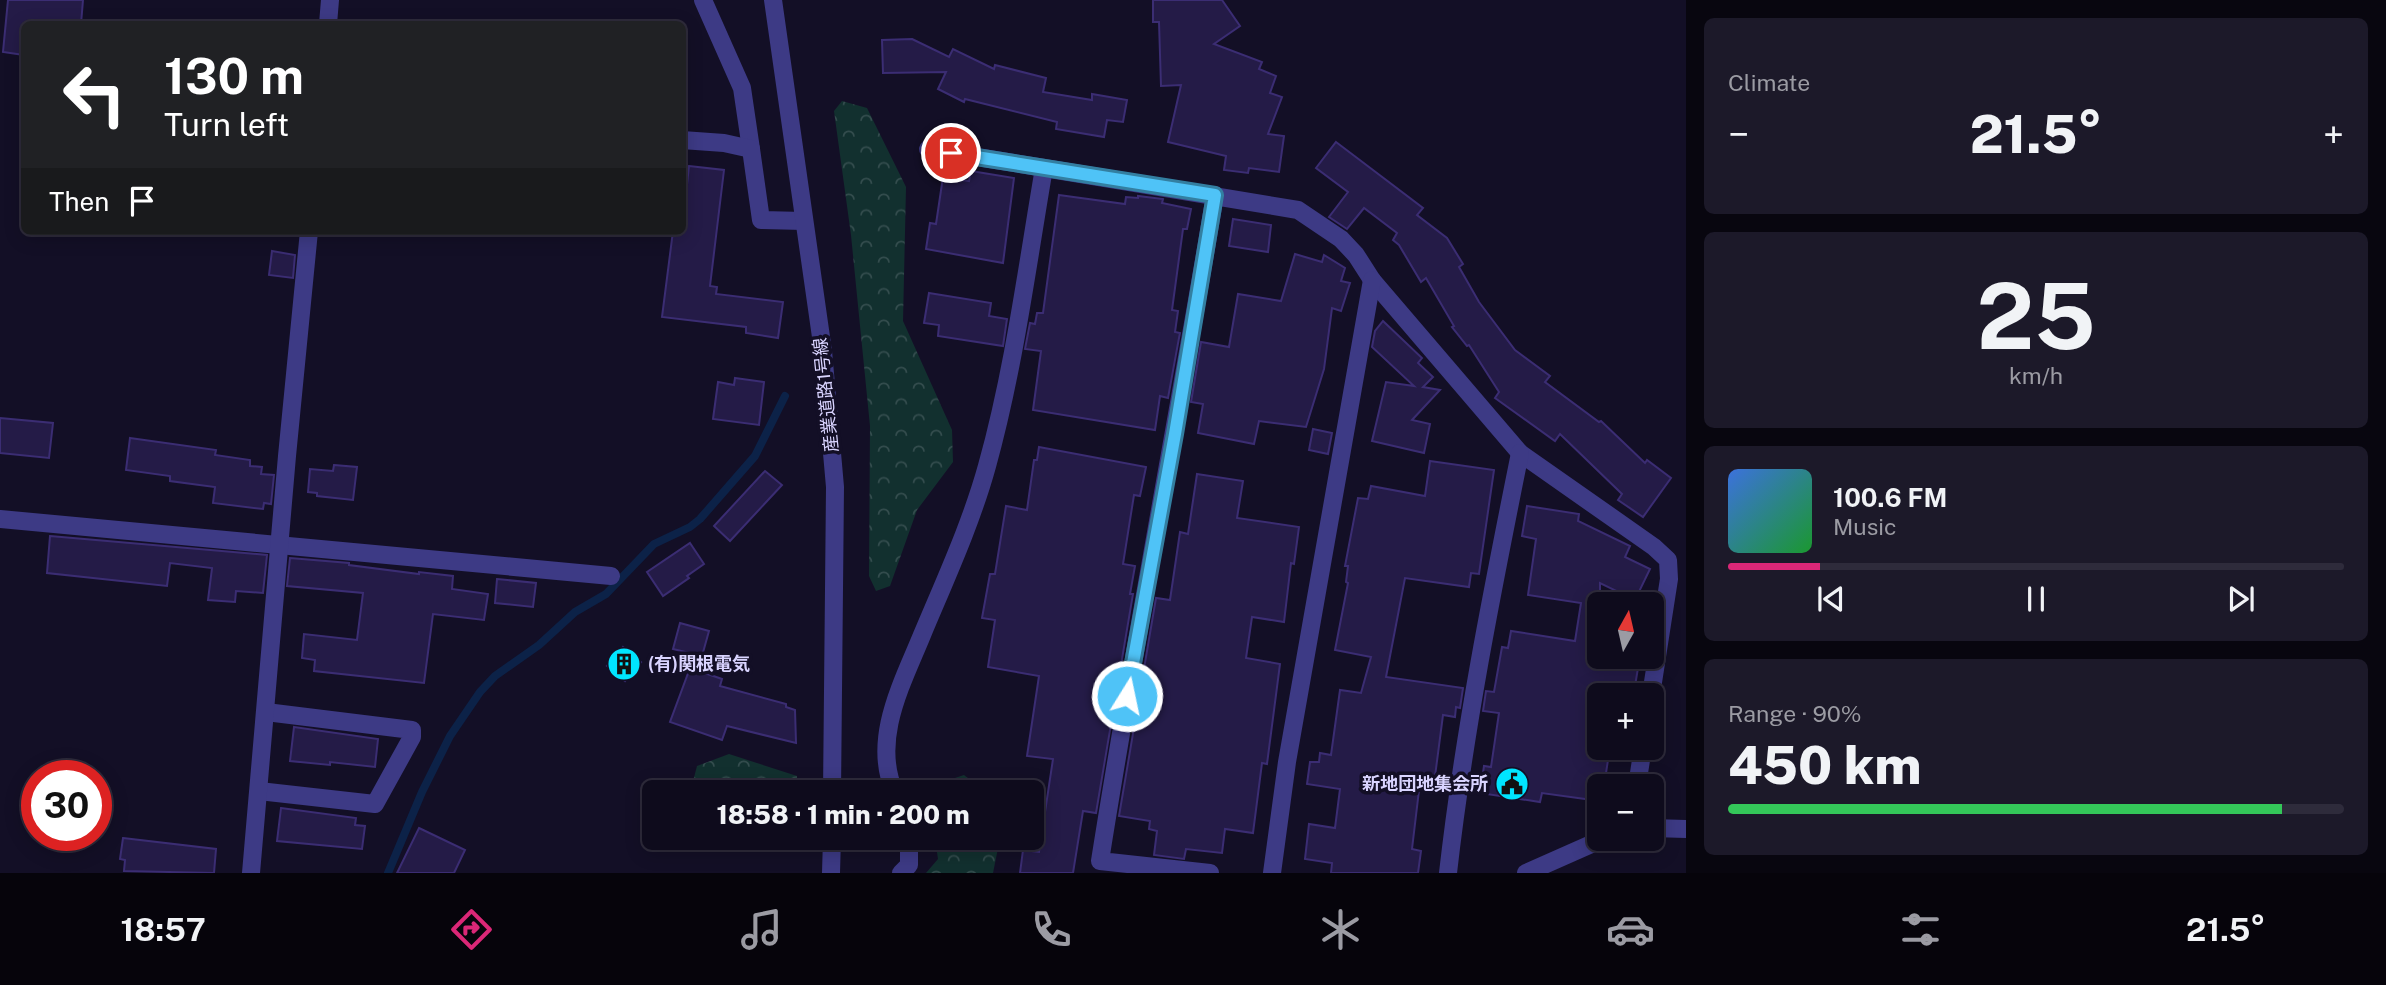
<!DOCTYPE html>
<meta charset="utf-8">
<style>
:root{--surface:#0e0b1c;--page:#1c1929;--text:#f1f3f6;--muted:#9b9ba3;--line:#2e2b3b;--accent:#db2777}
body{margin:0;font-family:"Public Sans","Noto Sans JP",sans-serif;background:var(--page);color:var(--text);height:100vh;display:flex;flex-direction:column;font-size:26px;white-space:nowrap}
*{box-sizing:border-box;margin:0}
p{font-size:23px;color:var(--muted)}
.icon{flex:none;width:38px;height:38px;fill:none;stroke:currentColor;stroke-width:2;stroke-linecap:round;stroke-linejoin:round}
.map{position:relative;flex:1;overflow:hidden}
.panel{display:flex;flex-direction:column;gap:18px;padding:18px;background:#08060f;width:700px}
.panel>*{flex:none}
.guide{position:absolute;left:21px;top:21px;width:665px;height:214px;border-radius:10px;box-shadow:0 4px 18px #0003,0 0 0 2px var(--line);background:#202124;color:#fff;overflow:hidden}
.needle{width:46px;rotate:8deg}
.fabs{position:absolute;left:1587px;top:592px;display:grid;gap:14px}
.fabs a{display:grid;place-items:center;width:77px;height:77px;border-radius:10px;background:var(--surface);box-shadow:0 4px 18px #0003,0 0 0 2px var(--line);font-size:35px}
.speed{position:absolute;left:21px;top:760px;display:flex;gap:14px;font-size:35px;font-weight:700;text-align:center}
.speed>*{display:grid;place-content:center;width:91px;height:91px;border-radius:50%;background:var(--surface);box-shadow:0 4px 18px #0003,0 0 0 2px var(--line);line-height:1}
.speed .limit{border:10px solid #d22;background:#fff;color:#111}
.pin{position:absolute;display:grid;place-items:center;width:60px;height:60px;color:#fff;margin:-30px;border:4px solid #fff;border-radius:50%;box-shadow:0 2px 7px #0007}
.me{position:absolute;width:77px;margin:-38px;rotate:10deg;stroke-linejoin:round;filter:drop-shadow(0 0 5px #0008)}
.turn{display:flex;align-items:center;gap:24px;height:147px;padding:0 28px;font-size:32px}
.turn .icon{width:91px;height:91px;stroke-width:2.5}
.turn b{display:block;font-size:49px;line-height:60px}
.then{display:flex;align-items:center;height:66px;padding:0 28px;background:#0003;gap:14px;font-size:26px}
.big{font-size:52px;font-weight:800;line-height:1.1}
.panel .tile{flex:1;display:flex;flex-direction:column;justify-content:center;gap:10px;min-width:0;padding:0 24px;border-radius:10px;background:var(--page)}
.panel .dial{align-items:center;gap:0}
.dial b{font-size:91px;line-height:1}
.song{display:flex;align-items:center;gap:21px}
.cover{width:84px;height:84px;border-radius:10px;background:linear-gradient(135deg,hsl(220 70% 55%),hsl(130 70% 35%))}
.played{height:7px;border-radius:4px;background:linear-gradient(90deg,var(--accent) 15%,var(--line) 15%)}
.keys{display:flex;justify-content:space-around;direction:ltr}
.heat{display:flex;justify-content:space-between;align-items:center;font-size:38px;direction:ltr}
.charge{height:10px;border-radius:5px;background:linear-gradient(90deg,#34c759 90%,var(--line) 0)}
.trip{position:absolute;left:642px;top:780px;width:402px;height:70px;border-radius:10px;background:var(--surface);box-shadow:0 4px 18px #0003,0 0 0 2px var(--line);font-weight:800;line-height:70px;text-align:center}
.tabs{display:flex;height:112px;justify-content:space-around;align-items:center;background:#06040b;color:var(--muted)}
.tabs .icon{width:49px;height:49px}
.tabs .on{color:var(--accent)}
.tabs b{font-size:32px;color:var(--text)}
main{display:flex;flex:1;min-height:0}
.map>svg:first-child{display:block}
.forest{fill:url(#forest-crowns)}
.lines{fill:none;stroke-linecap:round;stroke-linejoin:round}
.stream{stroke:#0c2248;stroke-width:8}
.building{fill:#241b47;stroke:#3b2d73;stroke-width:2}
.minor{stroke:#3d3a85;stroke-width:18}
.tertiary{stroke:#3d3a85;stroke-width:18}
.route-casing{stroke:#337fa1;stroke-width:18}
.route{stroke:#4fc3f7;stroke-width:12}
.labels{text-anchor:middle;stroke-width:7;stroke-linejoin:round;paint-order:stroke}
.street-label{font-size:18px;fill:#d9d4ff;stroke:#130f26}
.poi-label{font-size:18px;font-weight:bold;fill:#d9d4ff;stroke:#130f26;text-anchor:start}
</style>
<main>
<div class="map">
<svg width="1686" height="873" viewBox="0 0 1686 873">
<defs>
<pattern id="forest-crowns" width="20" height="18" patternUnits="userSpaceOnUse" patternTransform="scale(1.75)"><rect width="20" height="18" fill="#12302f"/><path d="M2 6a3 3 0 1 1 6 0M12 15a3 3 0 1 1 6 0" fill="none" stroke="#344d4e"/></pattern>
</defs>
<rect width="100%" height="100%" fill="#130f26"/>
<g class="forest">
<polygon points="842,101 867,108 906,187 903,321 952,430 953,462 917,510 890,586 876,591 869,576 870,426 851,235 834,111"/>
<polygon points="729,754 797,776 797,793 690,793 697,766"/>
<polygon points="964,775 986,793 933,793 934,785"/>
<polygon points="678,838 797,838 796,852 677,841"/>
<polygon points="935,838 1000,838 993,873 926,873 938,859"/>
</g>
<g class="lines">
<polyline class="stream" points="388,873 422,792 450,736 480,692 495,676 539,645 575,612 606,594 654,544 690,527 700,519 755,456 785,396"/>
</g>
<g class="building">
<polygon points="8,0 83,0 81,24 24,24 24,55 3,52"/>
<polygon points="1153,0 1222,0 1240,26 1214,44 1262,62 1259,69 1276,76 1270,93 1282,97 1268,134 1284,136 1279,172 1249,168 1248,173 1224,170 1226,156 1168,142 1181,85 1161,86 1159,22 1153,22"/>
<polygon points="912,39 949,57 953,49 994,69 995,65 1046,78 1043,92 1092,100 1092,94 1127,100 1123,122 1107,120 1104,137 1056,129 1057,122 965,99 964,102 938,89 946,72 883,73 882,40"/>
<polygon points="1336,142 1423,208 1417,215 1447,238 1463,264 1459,267 1479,302 1515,350 1550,376 1545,382 1599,422 1601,421 1645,463 1647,460 1671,478 1643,517 1618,500 1622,494 1560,434 1555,441 1495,398 1499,392 1469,345 1467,346 1452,327 1454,326 1426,278 1421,282 1399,245 1393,240 1397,233 1364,208 1347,229 1329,217 1348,192 1316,168"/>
<polygon points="689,166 724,170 710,286 717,287 716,294 783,302 778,338 746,333 746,327 662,317 673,231 682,231"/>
<polygon points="971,171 1014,178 1003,263 926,249 930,223 936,224 943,177 969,181"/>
<polygon points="1059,195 1125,204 1126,197 1138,198 1138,196 1163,199 1162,203 1191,209 1187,229 1183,229 1172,310 1178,311 1175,332 1180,333 1179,338 1168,398 1160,396 1155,430 1033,410 1041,351 1025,349 1030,323 1035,324 1037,313 1043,313"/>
<polygon points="1233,219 1271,225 1268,252 1229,246"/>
<polygon points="272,251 295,255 293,278 269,275"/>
<polygon points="1295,254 1322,262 1324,255 1345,268 1341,281 1350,283 1341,311 1332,308 1324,369 1306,427 1259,421 1254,444 1198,433 1203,404 1191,402 1201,342 1229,347 1238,294 1281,301"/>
<polygon points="929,293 991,303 989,316 1007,319 1003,346 938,336 939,325 924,323"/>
<polygon points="1383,321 1422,358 1418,363 1433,377 1423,387 1440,390 1412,420 1430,424 1424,453 1372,441 1386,382 1414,386 1372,347 1375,331"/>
<polygon points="735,378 764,382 759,425 713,419 718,382 734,385"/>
<polygon points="0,418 53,423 49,458 0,453"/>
<polygon points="1313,429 1332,433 1328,454 1309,450"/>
<polygon points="130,438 216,450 215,455 250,460 250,466 262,467 261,474 274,475 271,504 264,503 263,509 213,503 215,487 170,481 170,476 126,470"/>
<polygon points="1039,447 1146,467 1140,496 1134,495 1123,564 1135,566 1130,594 1133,594 1096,813 1083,811 1073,873 1020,873 1023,850 1039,852 1053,759 1027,756 1039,676 988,667 995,620 982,618 990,574 995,574 1006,506 1027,510 1034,460 1037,460"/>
<polygon points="1430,461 1494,470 1479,574 1471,573 1469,587 1405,578 1386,677 1463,688 1460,708 1456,707 1455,717 1443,715 1434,784 1420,782 1412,849 1421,851 1418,873 1331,873 1332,863 1305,859 1309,824 1335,828 1340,789 1307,784 1310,762 1319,762 1320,753 1331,755 1340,690 1361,693 1371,657 1335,650 1348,583 1346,582 1348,566 1345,566 1358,498 1368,499 1371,486 1425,496"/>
<polygon points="334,465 357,467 353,500 317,496 317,493 308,492 310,469 333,471"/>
<polygon points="765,471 782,485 730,541 714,526"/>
<polygon points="1197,474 1243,481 1237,518 1299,527 1294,564 1291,563 1284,622 1252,617 1246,658 1280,664 1267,764 1262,763 1253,833 1225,829 1222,853 1186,849 1184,859 1154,855 1157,831 1149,829 1150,821 1119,816 1156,598 1170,600 1180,532 1188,534"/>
<polygon points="1527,506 1579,514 1578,521 1630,546 1625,557 1650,569 1635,600 1600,583 1600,656 1639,662 1635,686 1616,683 1615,695 1600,695 1600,747 1610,747 1604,786 1600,786 1600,801 1542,793 1540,802 1480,793 1484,766 1491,767 1499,713 1483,711 1486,691 1494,692 1502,647 1508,648 1511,631 1575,641 1581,603 1528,595 1536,539 1522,536"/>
<polygon points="50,536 267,555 263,593 236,591 235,602 208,600 212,568 170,563 167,586 47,573"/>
<polygon points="690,543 704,564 687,576 689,578 663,596 647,572"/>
<polygon points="290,558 349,563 349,565 419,574 419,572 453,576 452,589 488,594 484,620 433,614 424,683 314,671 315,660 302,658 304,634 357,640 363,593 287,586"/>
<polygon points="497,579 536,583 533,607 495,603"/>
<polygon points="680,623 709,631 702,656 673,649"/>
<polygon points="623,647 641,662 625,681 607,666"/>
<polygon points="690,668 722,679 720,686 786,704 786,707 795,710 796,743 727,726 722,740 670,722"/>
<polygon points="294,727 378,739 375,767 330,762 330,765 290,761"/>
<polygon points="281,808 356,818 355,825 365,826 362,849 277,841"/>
<polygon points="419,828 465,850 454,873 397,873"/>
<polygon points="123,838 216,849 214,873 124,871 125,860 120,859"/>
</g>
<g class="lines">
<g class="minor">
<polyline points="703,0 742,88 751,149"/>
<polyline points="328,24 330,0"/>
<polyline points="682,140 724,143 751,149 761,220 804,221"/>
<polyline points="928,149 1044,168"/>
<polyline points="0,519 611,576"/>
<polyline points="1637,786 1643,747"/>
<polyline points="259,791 375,804 412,737 412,730 266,712"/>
<path d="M895,793C871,740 902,684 922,635C945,580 971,524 987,466C1014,369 1027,267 1044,168L1298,210L1341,239L1356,255L1372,280L1520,453L1654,547L1668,560L1669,579L1651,695"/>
<polyline points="1652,828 1686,829"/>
<polyline points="251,873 287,456 309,231"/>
<polyline points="901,873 909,865 909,838"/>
<path d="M1210,873L1100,861C1135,639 1178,417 1215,195"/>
<polyline points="1272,873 1287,762 1372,280"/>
<path d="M1448,873C1464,732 1492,592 1520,453"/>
<polyline points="1526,873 1605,838"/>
</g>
<g class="tertiary">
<polyline points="773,0 823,351 835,487 832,793"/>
<polyline points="831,873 832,838"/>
</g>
</g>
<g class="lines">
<defs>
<polyline id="route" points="951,153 1215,195 1175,434 1127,696"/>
</defs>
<use href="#route" class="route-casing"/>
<use href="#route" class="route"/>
</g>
<defs>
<symbol id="building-disc" viewBox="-11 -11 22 22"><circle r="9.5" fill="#00e5ff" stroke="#130f26"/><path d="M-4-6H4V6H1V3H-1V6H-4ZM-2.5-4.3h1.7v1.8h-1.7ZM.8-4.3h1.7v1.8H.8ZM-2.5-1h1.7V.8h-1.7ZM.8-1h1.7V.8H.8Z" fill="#111"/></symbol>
<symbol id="civic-disc" viewBox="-11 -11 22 22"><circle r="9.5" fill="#00e5ff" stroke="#130f26"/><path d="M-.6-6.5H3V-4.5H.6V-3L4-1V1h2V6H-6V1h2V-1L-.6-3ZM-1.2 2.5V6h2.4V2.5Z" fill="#111"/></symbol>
</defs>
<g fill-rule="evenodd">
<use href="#building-disc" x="605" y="645" width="38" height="38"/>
<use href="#civic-disc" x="1493" y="765" width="38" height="38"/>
</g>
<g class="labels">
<g class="street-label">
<text transform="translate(826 395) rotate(-96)" y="6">産業道路1号線</text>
</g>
<g class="poi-label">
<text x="648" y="670">(有)関根電気</text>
<text x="1488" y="790" text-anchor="end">新地団地集会所</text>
</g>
</g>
</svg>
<div class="fabs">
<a><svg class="needle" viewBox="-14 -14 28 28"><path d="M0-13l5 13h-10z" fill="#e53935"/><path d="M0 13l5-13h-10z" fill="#9b9ba3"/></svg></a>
<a>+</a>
<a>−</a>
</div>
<div class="speed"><div class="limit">30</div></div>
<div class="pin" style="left:951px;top:153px;background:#d93025"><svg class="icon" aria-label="arrive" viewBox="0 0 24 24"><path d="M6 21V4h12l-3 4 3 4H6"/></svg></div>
<svg class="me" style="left:1127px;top:696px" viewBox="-20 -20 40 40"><circle r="17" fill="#4fc3f7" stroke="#fff" stroke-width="3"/><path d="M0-11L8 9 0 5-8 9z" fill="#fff"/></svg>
<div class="trip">18:58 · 1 min · 200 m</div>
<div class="guide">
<div class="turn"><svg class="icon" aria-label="left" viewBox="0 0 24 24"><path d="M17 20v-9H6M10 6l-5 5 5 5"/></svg><div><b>130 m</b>Turn left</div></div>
<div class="then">Then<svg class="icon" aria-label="arrive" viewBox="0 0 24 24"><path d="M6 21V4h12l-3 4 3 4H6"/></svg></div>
</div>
</div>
<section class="panel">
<div class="tile"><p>Climate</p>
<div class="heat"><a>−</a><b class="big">21.5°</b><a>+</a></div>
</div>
<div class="tile dial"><b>25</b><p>km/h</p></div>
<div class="tile">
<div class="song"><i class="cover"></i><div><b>100.6 FM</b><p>Music</p></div></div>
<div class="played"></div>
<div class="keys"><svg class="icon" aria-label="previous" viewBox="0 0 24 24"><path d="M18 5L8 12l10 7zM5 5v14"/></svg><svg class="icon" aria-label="pause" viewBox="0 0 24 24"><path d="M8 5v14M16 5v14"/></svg><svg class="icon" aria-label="next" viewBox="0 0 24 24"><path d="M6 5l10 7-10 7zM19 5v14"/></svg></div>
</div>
<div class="tile"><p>Range · 90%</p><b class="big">450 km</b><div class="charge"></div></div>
</section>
</main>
<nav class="tabs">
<b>18:57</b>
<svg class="icon on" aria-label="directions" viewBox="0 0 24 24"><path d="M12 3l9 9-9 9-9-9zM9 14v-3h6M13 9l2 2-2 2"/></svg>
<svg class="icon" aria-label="music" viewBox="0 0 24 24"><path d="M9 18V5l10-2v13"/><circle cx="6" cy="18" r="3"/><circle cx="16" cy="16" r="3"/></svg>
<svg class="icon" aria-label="phone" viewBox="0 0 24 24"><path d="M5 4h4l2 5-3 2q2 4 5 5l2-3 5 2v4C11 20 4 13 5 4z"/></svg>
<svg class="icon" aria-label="climate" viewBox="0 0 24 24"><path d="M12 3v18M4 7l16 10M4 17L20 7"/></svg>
<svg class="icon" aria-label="car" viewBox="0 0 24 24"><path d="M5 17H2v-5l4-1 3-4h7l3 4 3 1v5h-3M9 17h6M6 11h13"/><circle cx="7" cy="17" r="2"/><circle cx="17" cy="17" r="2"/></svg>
<svg class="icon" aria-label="filters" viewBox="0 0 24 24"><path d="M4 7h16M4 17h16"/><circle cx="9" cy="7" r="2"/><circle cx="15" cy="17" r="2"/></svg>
<b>21.5°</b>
</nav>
